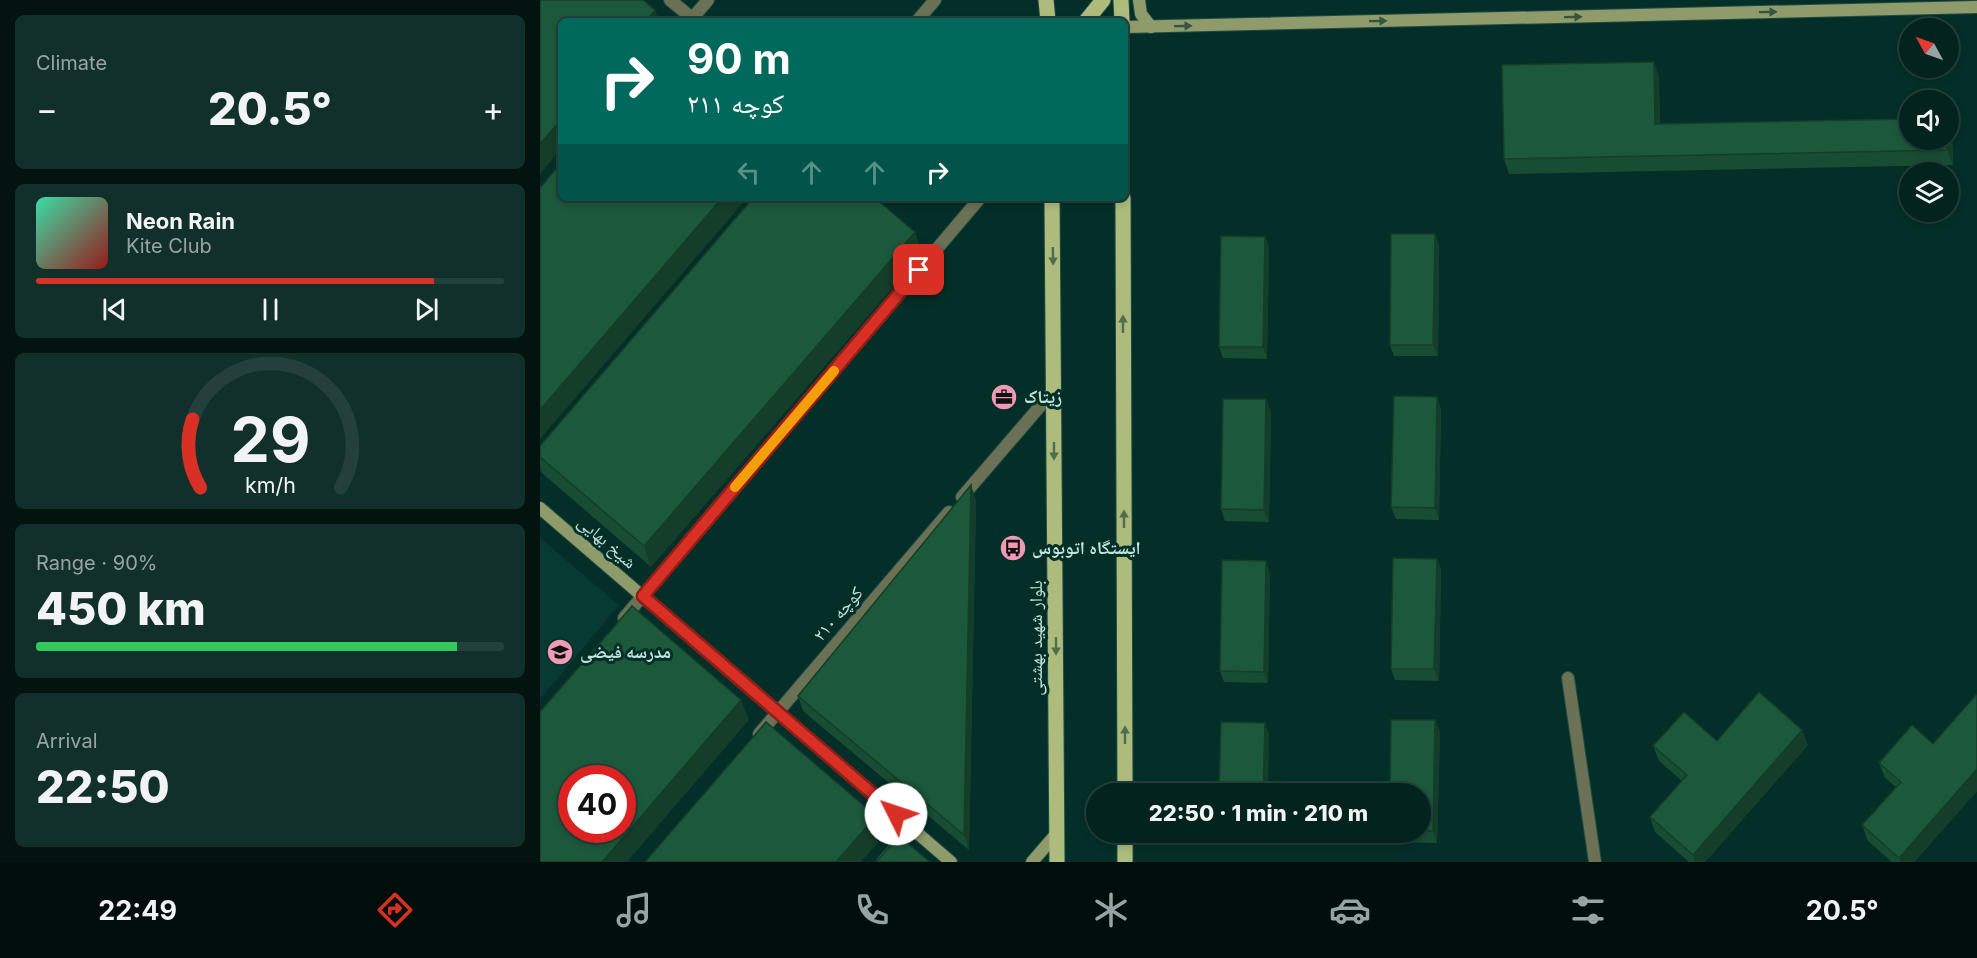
<!DOCTYPE html>
<meta charset="utf-8">
<style>
:root{--surface:#03231e;--page:#112f2b;--text:#f1f3f6;--muted:#97a4a4;--line:#24403c;--accent:#d93025}
body{margin:0;font-family:Inter,"Noto Naskh Arabic",sans-serif;background:var(--page);color:var(--text);height:100vh;display:flex;flex-direction:column;font-size:22px;white-space:nowrap}
*{box-sizing:border-box;margin:0}
p{font-size:20px;color:var(--muted)}
.icon{flex:none;width:33px;height:33px;fill:none;stroke:currentColor;stroke-width:2;stroke-linecap:round;stroke-linejoin:round}
.map{position:relative;flex:1;overflow:hidden}
.side{display:flex;flex-direction:column;gap:15px;padding:15px;background:#021310;width:540px}
.side>*{flex:none}
.hud{position:absolute;left:18px;top:18px;width:570px;height:183px;border-radius:9px;box-shadow:0 3px 9px #0003,0 0 0 2px var(--line);background:#00695c;color:#fff;overflow:hidden}
.needle{width:39px;rotate:310deg}
.buttons{position:absolute;left:1359px;top:18px;display:grid;gap:12px}
.buttons a{display:grid;place-items:center;width:60px;height:60px;border-radius:50%;background:var(--surface);box-shadow:0 3px 9px #0003,0 0 0 2px var(--line);font-size:30px}
.speed{position:absolute;left:18px;top:765px;display:flex;gap:12px;font-size:30px;font-weight:700;text-align:center}
.speed>*{display:grid;place-content:center;width:78px;height:78px;border-radius:50%;background:var(--surface);box-shadow:0 3px 9px #0003,0 0 0 2px var(--line);line-height:1}
.speed .limit{border:9px solid #d22;background:#fff;color:#111}
.pin{position:absolute;display:grid;place-items:center;width:51px;height:51px;color:#fff;margin:-26px;border-radius:12px;box-shadow:0 3px 9px #0006}
.me{position:absolute;width:66px;margin:-33px;rotate:311deg;stroke-linejoin:round;filter:drop-shadow(0 0 4px #0008)}
.turn{display:flex;align-items:center;gap:21px;height:126px;padding:0 30px;font-size:27px}
.turn .icon{width:78px;height:78px;stroke-width:2.5}
.turn b{display:block;font-size:42px;line-height:51px}
.lanes{display:flex;align-items:center;height:57px;padding:0 30px;background:#0003;justify-content:center;gap:30px;direction:ltr}
.lanes .off{opacity:.35}
.big{font-size:45px;font-weight:800;line-height:1.1}
.side .widget{flex:1;display:flex;flex-direction:column;justify-content:center;gap:9px;min-width:0;padding:0 21px;border-radius:9px;background:var(--page)}
.side .dial{align-items:center;gap:0}
.dial svg{height:156px;overflow:visible;fill:none;stroke:var(--line);stroke-width:7;stroke-linecap:round;text-anchor:middle}
.dial text{fill:var(--text);stroke:none}
.song{display:flex;align-items:center;gap:18px}
.cover{width:72px;height:72px;border-radius:9px;background:linear-gradient(135deg,hsl(160 70% 55%),hsl(0 70% 35%))}
.played{height:6px;border-radius:3px;background:linear-gradient(90deg,var(--accent) 85%,var(--line) 85%)}
.keys{display:flex;justify-content:space-around;direction:ltr}
.heat{display:flex;justify-content:space-between;align-items:center;font-size:33px;direction:ltr}
.charge{height:9px;border-radius:4px;background:linear-gradient(90deg,#34c759 90%,var(--line) 0)}
.trip{position:absolute;left:546px;top:783px;width:345px;height:60px;border-radius:30px;background:var(--surface);box-shadow:0 3px 9px #0003,0 0 0 2px var(--line);font-weight:800;line-height:60px;text-align:center}
.dock{display:flex;height:96px;justify-content:space-around;align-items:center;background:#010e0c;color:var(--muted)}
.dock .icon{width:42px;height:42px}
.dock .active{color:var(--accent)}
.dock b{font-size:27px;color:var(--text)}
main{display:flex;flex:1;min-height:0}
.map>svg:first-child{display:block}
.built{fill:#073a32}
.lines{fill:none;stroke-linecap:round;stroke-linejoin:round}
.lane-casing{stroke:#224c45;stroke-width:14}
.street-casing{stroke:#224c45;stroke-width:14}
.secondary-casing{stroke:#224c45;stroke-width:14}
.primary-casing{stroke:#224c45;stroke-width:17}
.lane{stroke:#6a7154;stroke-width:12}
.street{stroke:#6a7154;stroke-width:12}
.secondary{stroke:#909b6b;stroke-width:12}
.primary{stroke:#adbb7d;stroke-width:15}
.wall{fill:#184d33}
.shaded-wall{fill:#143e29}
.building{fill:#1c593b;stroke:#143e29;stroke-width:1.5;fill-rule:evenodd}
.oneway{fill:#35553f}
.oneway2{fill:#506e4e}
.route-casing{stroke:#8d1f18;stroke-width:15}
.route{stroke:#d93025;stroke-width:10}
.slow{stroke:#f59e0b;stroke-width:10}
.labels{text-anchor:middle;stroke-width:6;stroke-linejoin:round;paint-order:stroke}
.poi-label{font-size:18px;font-weight:bold;fill:#c1e5dd;stroke:#042f28;text-anchor:start}
.street-label{font-size:18px;fill:#c1e5dd;stroke:#042f28}
</style>
<main>
<section class="side">
<div class="widget"><p>Climate</p>
<div class="heat"><a>−</a><b class="big">20.5°</b><a>+</a></div>
</div>
<div class="widget">
<div class="song"><i class="cover"></i><div><b>Neon Rain</b><p>Kite Club</p></div></div>
<div class="played"></div>
<div class="keys"><svg class="icon" aria-label="previous" viewBox="0 0 24 24"><path d="M18 5L8 12l10 7zM5 5v14"/></svg><svg class="icon" aria-label="pause" viewBox="0 0 24 24"><path d="M8 5v14M16 5v14"/></svg><svg class="icon" aria-label="next" viewBox="0 0 24 24"><path d="M6 5l10 7-10 7zM19 5v14"/></svg></div>
</div>
<div class="widget dial"><svg viewBox="0 0 100 80">
<path d="M14 69A42 42 0 1 1 86 69"/>
<path d="M14 69A42 42 0 0 1 10 34" stroke="#d93025"/>
<text x="50" y="56" font-size="32" font-weight="700">29</text>
<text x="50" y="72" font-size="11">km/h</text>
</svg></div>
<div class="widget"><p>Range · 90%</p><b class="big">450 km</b><div class="charge"></div></div>
<div class="widget"><p>Arrival</p><b class="big">22:50</b></div>
</section>
<div class="map">
<svg width="1437" height="862" viewBox="0 0 1437 862">
<rect width="100%" height="100%" fill="#042f28"/>
<polygon class="built" points="0,538 79,605 0,699"/>
<g class="lines">
<defs>
<polyline id="lane" points="1028,678 1055,862"/>
<g id="street">
<polyline points="130,0 152,18"/>
<polyline points="150,21 168,0"/>
<polyline points="377,21 395,0"/>
<polyline points="422,497 514,390"/>
<polyline points="84,618 440,198"/>
<polyline points="219,734 409,512"/>
<polyline points="343,862 372,829"/>
</g>
<g id="secondary">
<polyline points="599,0 601,14 611,27"/>
<polyline points="585,27 1437,7"/>
<polyline points="0,508 411,862"/>
<polyline points="492,862 517,833"/>
</g>
<g id="primary">
<polyline points="506,0 508,21"/>
<polyline points="581,0 582,21"/>
<polyline points="546,21 563,0"/>
<polyline points="512,198 517,862"/>
<polyline points="583,198 585,794"/>
<polyline points="585,832 585,862"/>
</g>
</defs>
<use href="#lane" class="lane-casing"/>
<use href="#street" class="street-casing"/>
<use href="#secondary" class="secondary-casing"/>
<use href="#primary" class="primary-casing"/>
<use href="#lane" class="lane"/>
<use href="#street" class="street"/>
<use href="#secondary" class="secondary"/>
<use href="#primary" class="primary"/>
</g>
<g class="wall">
<polygon points="1114,62 1119,77 1120,124 1408,140 1408,123 1412,133 1413,165 969,174 964,159"/>
<polygon points="895,234 899,246 898,356 854,356 850,345"/>
<polygon points="725,237 729,248 727,359 683,358 679,347"/>
<polygon points="382,253 111,567 2,473 0,467 0,446"/>
<polygon points="901,409 899,520 856,519 851,507"/>
<polygon points="731,411 729,522 685,521 681,509"/>
<polygon points="436,500 429,850 263,711 258,696"/>
<polygon points="897,559 901,570 899,681 855,680 851,669"/>
<polygon points="730,573 728,683 684,682 680,671"/>
<polygon points="900,732 897,843 854,842 850,832 880,832 880,794"/>
<polygon points="1177,741 1268,745 1165,862 1149,862 1115,832 1110,817 1142,781 1119,761 1113,746"/>
<polygon points="1339,763 1437,791 1374,862 1352,862 1328,841 1322,825 1356,787 1345,778"/>
<polygon points="727,832 727,845 683,844 679,833"/>
</g>
<g class="shaded-wall">
<polygon points="115,10 119,21 106,21"/>
<polygon points="1114,62 1119,77 1120,139 1115,124"/>
<polygon points="21,120 21,149 0,174 0,144"/>
<polygon points="1408,123 1412,133 1413,165 1407,150 1407,140 1408,140"/>
<polygon points="182,198 207,198 0,439 0,410"/>
<polygon points="375,232 382,253 111,567 104,546"/>
<polygon points="895,234 899,246 898,356 893,345"/>
<polygon points="725,237 729,248 727,359 723,347"/>
<polygon points="897,397 901,409 899,520 895,508"/>
<polygon points="726,399 731,411 729,522 724,510"/>
<polygon points="431,485 436,500 429,850 424,835"/>
<polygon points="897,559 901,570 899,681 894,669"/>
<polygon points="726,561 730,573 728,683 724,672"/>
<polygon points="201,700 209,720 87,862 62,862"/>
<polygon points="895,720 900,732 897,843 893,831"/>
<polygon points="725,723 729,734 728,794 723,794"/>
<polygon points="1262,730 1268,745 1165,862 1155,862 1153,855"/>
<polygon points="1437,769 1437,791 1374,862 1361,862 1359,858"/>
<polygon points="336,816 344,836 321,862 296,862"/>
<polygon points="722,832 727,832 727,845 722,833"/>
</g>
<g class="building">
<polygon points="0,0 103,0 115,10 106,21 21,21 21,120 0,144"/>
<polygon points="1114,62 1115,124 1370,119 1370,140 1407,140 1407,150 964,159 962,65"/>
<polygon points="21,163 21,198 182,198 0,410 0,188"/>
<polygon points="213,198 335,198 375,232 104,546 0,457 0,446"/>
<polygon points="851,234 895,234 893,345 850,345"/>
<polygon points="681,236 725,237 723,347 679,347"/>
<polygon points="854,396 897,397 895,508 851,507"/>
<polygon points="683,399 726,399 724,510 681,509"/>
<polygon points="431,485 424,835 258,696"/>
<polygon points="853,558 897,559 894,669 851,669"/>
<polygon points="682,560 726,561 724,672 680,671"/>
<path d="M92,606L201,700L62,862H0V712ZM32,778H82V830H32Z"/>
<polygon points="1219,692 1262,730 1153,855 1110,817 1147,775 1113,746 1144,712 1177,741"/>
<polygon points="1436,695 1437,696 1437,769 1359,858 1322,825 1361,782 1339,763 1372,725 1393,744"/>
<polygon points="851,720 895,720 893,831 880,831 880,794 850,794"/>
<polygon points="226,722 336,816 296,862 105,862"/>
<polygon points="681,722 725,723 723,794 679,794"/>
<polygon points="679,832 722,832 722,833"/>
<polygon points="359,836 390,862 336,862"/>
</g>
<defs><path id="oneway-solid" d="M-6-.8H1V-3.2L6.5 0L1 3.2V.8H-6Z" transform="scale(1.5)"/></defs>
<g class="oneway">
<use href="#oneway-solid" transform="translate(1228 12) rotate(-1)"/>
<use href="#oneway-solid" transform="translate(1033 17) rotate(-1)"/>
<use href="#oneway-solid" transform="translate(838 21) rotate(-1)"/>
<use href="#oneway-solid" transform="translate(643 26) rotate(-1)"/>
</g>
<g class="oneway2">
<use href="#oneway-solid" transform="translate(513 256) rotate(89)"/>
<use href="#oneway-solid" transform="translate(583 324) rotate(-90)"/>
<use href="#oneway-solid" transform="translate(514 451) rotate(90)"/>
<use href="#oneway-solid" transform="translate(584 519) rotate(-90)"/>
<use href="#oneway-solid" transform="translate(516 646) rotate(90)"/>
<use href="#oneway-solid" transform="translate(585 735) rotate(-90)"/>
</g>
<g class="lines">
<defs>
<polyline id="route" points="356,814 103,596 379,270"/>
</defs>
<use href="#route" class="route-casing"/>
<use href="#route" class="route"/>
<polyline class="slow" points="195,487 294,371"/>
</g>
<defs>
<symbol id="office-disc" viewBox="-11 -11 22 22"><circle r="9.5" fill="#f09ab6" stroke="#042f28"/><path d="M-6-3h4V-5.5h4V-3h4V5H-6ZM-1-4.5V-3h2v-1.5ZM-6 0V1H6V0Z" fill="#111"/></symbol>
<symbol id="bus-disc" viewBox="-11 -11 22 22"><circle r="9.5" fill="#f09ab6" stroke="#042f28"/><path d="M-5-6H5V4H4V6H2V4H-2V6H-4V4H-5ZM-3.5-4V0h7V-4ZM-3.5 1.2v1.5H-2V1.2ZM2 1.2v1.5H3.5V1.2Z" fill="#111"/></symbol>
<symbol id="school-disc" viewBox="-11 -11 22 22"><circle r="9.5" fill="#f09ab6" stroke="#042f28"/><path d="M0-5L7-2L0 1L-7-2ZM-4 1L0 2.5L4 1V4Q0 6-4 4Z" fill="#111"/></symbol>
</defs>
<g fill-rule="evenodd">
<use href="#office-disc" x="449" y="382" width="30" height="30"/>
<use href="#bus-disc" x="458" y="533" width="30" height="30"/>
<use href="#school-disc" x="5" y="637" width="30" height="30"/>
</g>
<g class="labels">
<g class="poi-label">
<text x="484" y="403">زیتاک</text>
<text x="492" y="554">ایستگاه اتوبوس</text>
<text x="40" y="658">مدرسه فیضی</text>
</g>
<g class="street-label">
<text transform="translate(67 542) rotate(41)" y="6">شیخ بهایی</text>
<text transform="translate(298 614) rotate(-49)" y="6">کوچه ۲۱۰</text>
<text transform="translate(496 638) rotate(-90)" y="6">بلوار شهید بهشتی</text>
</g>
</g>
</svg>
<div class="buttons">
<a><svg class="needle" viewBox="-14 -14 28 28"><path d="M0-13l5 13h-10z" fill="#e53935"/><path d="M0 13l5-13h-10z" fill="#97a4a4"/></svg></a>
<a><svg class="icon" aria-label="sound" viewBox="0 0 24 24"><path d="M4 9h4l5-4v14l-5-4H4zM17 9q2 3 0 6"/></svg></a>
<a><svg class="icon" aria-label="layers" viewBox="0 0 24 24"><path d="M12 4l9 5-9 5-9-5zM3 14l9 5 9-5"/></svg></a>
</div>
<div class="speed"><div class="limit">40</div></div>
<div class="pin" style="left:379px;top:270px;background:#d93025"><svg class="icon" aria-label="arrive" viewBox="0 0 24 24"><path d="M6 21V4h12l-3 4 3 4H6"/></svg></div>
<svg class="me" style="left:356px;top:814px" viewBox="-20 -20 40 40"><circle r="19" fill="#fff"/><path d="M0-13L10 11 0 6-10 11z" fill="#d93025"/></svg>
<div class="trip">22:50 · 1 min · 210 m</div>
<div class="hud">
<div class="turn"><svg class="icon" aria-label="right" viewBox="0 0 24 24"><path d="M7 20v-9h11M14 6l5 5-5 5"/></svg><div><b>90 m</b>کوچه ۲۱۱</div></div>
<div class="lanes"><svg class="icon off" aria-label="left" viewBox="0 0 24 24"><path d="M17 20v-9H6M10 6l-5 5 5 5"/></svg><svg class="icon off" aria-label="ahead" viewBox="0 0 24 24"><path d="M12 20V5M6 11l6-6 6 6"/></svg><svg class="icon off" aria-label="ahead" viewBox="0 0 24 24"><path d="M12 20V5M6 11l6-6 6 6"/></svg><svg class="icon" aria-label="right" viewBox="0 0 24 24"><path d="M7 20v-9h11M14 6l5 5-5 5"/></svg></div>
</div>
</div>
</main>
<nav class="dock">
<b>22:49</b>
<svg class="icon active" aria-label="directions" viewBox="0 0 24 24"><path d="M12 3l9 9-9 9-9-9zM9 14v-3h6M13 9l2 2-2 2"/></svg>
<svg class="icon" aria-label="music" viewBox="0 0 24 24"><path d="M9 18V5l10-2v13"/><circle cx="6" cy="18" r="3"/><circle cx="16" cy="16" r="3"/></svg>
<svg class="icon" aria-label="phone" viewBox="0 0 24 24"><path d="M5 4h4l2 5-3 2q2 4 5 5l2-3 5 2v4C11 20 4 13 5 4z"/></svg>
<svg class="icon" aria-label="climate" viewBox="0 0 24 24"><path d="M12 3v18M4 7l16 10M4 17L20 7"/></svg>
<svg class="icon" aria-label="car" viewBox="0 0 24 24"><path d="M5 17H2v-5l4-1 3-4h7l3 4 3 1v5h-3M9 17h6M6 11h13"/><circle cx="7" cy="17" r="2"/><circle cx="17" cy="17" r="2"/></svg>
<svg class="icon" aria-label="filters" viewBox="0 0 24 24"><path d="M4 7h16M4 17h16"/><circle cx="9" cy="7" r="2"/><circle cx="15" cy="17" r="2"/></svg>
<b>20.5°</b>
</nav>
